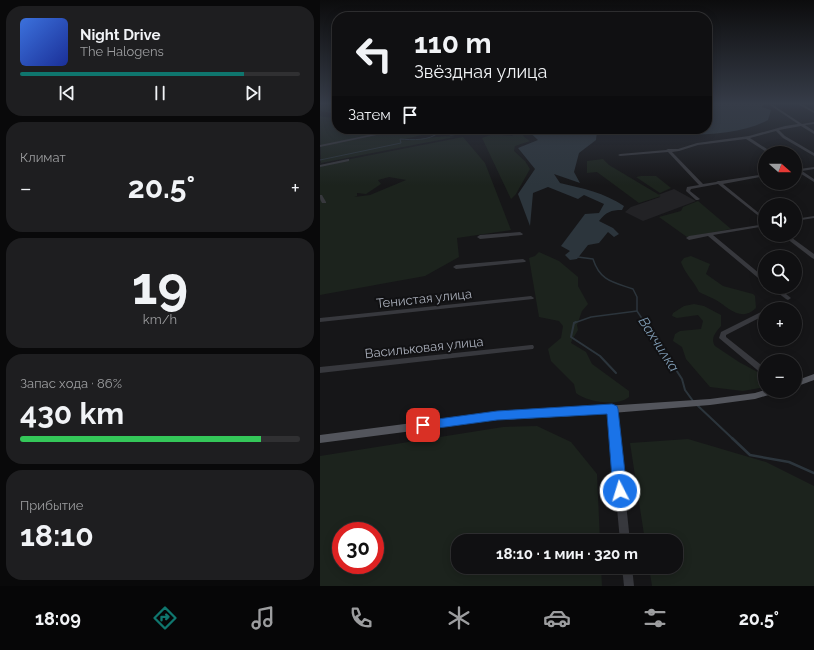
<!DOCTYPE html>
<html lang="ru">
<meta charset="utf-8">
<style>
:root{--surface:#101012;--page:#1e1e20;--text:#f1f3f6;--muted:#9c9d9f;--line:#303032;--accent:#0f766e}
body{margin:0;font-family:Raleway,sans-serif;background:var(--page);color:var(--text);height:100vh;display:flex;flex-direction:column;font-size:15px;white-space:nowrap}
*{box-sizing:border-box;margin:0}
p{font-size:13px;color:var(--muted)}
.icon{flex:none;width:22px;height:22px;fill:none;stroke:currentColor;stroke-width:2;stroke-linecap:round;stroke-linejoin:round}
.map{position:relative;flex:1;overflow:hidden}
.drawer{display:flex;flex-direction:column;gap:6px;padding:6px;background:#09090a;width:320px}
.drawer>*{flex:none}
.banner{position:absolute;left:12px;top:12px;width:380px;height:122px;border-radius:16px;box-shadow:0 2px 10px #0003,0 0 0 1px var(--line);background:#101012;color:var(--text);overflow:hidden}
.needle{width:26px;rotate:111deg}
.tools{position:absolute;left:438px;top:146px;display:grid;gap:8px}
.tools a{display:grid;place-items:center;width:44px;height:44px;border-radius:50%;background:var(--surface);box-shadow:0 2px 10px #0003,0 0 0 1px var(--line);font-size:20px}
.speed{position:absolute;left:12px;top:522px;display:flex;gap:8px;font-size:20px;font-weight:700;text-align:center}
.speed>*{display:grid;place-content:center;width:52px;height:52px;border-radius:50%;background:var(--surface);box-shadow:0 2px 10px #0003,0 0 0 1px var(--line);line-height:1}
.speed .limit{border:6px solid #d22;background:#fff;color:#111}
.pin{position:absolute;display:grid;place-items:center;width:34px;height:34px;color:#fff;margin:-17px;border-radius:8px;box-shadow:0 2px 6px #0006}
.me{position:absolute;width:44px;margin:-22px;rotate:355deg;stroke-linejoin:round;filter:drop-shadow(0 0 3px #0008)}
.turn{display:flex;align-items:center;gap:14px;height:84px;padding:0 16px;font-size:18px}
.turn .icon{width:52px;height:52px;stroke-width:2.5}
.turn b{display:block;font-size:28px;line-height:34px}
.then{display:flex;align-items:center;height:38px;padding:0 16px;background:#0003;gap:8px;font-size:15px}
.big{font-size:30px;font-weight:700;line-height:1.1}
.drawer .widget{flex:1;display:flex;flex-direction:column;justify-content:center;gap:6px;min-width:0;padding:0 14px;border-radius:16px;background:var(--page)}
.drawer .dial{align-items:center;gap:0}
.dial b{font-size:52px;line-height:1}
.song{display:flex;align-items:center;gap:12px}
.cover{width:48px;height:48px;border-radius:6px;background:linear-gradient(135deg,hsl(220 70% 55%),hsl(230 70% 35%))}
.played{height:4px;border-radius:2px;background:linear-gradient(90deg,var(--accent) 80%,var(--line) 80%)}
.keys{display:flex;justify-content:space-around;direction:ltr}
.heat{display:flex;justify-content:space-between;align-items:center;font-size:22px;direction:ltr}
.charge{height:6px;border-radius:3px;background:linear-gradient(90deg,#34c759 86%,var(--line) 0)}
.trip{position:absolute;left:131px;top:534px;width:232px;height:40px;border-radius:16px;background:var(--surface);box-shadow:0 2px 10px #0003,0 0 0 1px var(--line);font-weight:700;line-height:40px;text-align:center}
.dock{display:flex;height:64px;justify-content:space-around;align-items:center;background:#060607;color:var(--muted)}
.dock .icon{width:28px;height:28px}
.dock .active{color:var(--accent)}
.dock b{font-size:18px;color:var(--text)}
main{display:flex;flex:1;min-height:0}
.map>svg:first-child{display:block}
.built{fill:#222225}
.green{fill:#1c231d;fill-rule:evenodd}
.water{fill:#2c353c}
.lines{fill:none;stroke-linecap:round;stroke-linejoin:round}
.stream-far3{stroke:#2c353c;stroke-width:1}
.stream-far2{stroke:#2c353c;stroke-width:1.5}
.stream-far1{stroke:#2c353c;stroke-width:2}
.stream{stroke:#2c353c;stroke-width:2.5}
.minor{fill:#37383d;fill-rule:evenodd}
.major{fill:#53555c;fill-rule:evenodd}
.route{fill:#1a73e8;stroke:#114b97}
.labels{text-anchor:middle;stroke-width:4;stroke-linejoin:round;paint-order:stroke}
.street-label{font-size:13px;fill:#a8adb8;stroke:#111113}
.water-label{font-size:14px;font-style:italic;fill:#7f9bb3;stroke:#111113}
</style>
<main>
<section class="drawer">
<div class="widget">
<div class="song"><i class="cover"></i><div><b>Night Drive</b><p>The Halogens</p></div></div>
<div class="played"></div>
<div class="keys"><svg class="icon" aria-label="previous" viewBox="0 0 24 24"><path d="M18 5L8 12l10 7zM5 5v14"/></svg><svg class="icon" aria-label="pause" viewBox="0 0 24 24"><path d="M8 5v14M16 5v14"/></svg><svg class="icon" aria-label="next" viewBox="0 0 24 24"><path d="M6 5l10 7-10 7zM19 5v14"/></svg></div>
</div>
<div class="widget"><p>Климат</p>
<div class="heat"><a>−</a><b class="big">20.5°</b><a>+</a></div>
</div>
<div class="widget dial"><b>19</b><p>km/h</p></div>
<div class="widget"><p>Запас хода · 86%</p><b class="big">430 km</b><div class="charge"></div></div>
<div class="widget"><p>Прибытие</p><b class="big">18:10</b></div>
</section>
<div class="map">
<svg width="494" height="586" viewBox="0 0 494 586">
<rect width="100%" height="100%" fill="#161618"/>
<polygon class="built" points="354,189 376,201 323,221 305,212 311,207 340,197 338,195"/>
<g class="green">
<polygon points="0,103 17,103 17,114 0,111"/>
<path d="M0,116L17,119V129H122L95,134L102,135L81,140C99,142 117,134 135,137L1,163Z"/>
<polygon points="197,132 202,133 204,137 210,141 195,146 194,151 205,161 210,169 196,194 191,199 162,138 173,134 192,136"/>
<path d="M143,137L165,163L191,230L137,238L139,257L105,276L0,295V165ZM69,177L86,180L50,195L34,197L37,196V193L46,194L61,184L58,180Z"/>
<polygon points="283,159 289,165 341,196 319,203 277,172 267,173 267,161"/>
<polygon points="321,176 336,176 351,188 340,193 316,177"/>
<polygon points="378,201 411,229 367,237 339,217 361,211 363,207"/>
<path d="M219,252L239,261L258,277V286L268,304L262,311L257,325L258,330L252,340L251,343L266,352L272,364L309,391V397C297,407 267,402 256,393L254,384L231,361L228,349L241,338L243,326L239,321L219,317L209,258L215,256Z"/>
<path d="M371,256L390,264L386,274L403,286L433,294L435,296L436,308C421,323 408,307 396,300C391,297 384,295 379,292C374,281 365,274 361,262L364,258Z"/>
<path d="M374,304L384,306L401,315V326C396,332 390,338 395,346L419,362L445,376V387L423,391L390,387L366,359L362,347L353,341L355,334L360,331L381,329L383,321L378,315L357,318L352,316L353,313L364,306Z"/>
<path d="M217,426L251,442L277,474L280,541H138V567H281L282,586H0V456L183,427ZM21,531H55V565H21Z"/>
<polygon points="368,439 446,462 494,486 494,586 332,586 329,567 356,567 356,541 325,541 310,443"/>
</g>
<path class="water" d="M387,103H443L442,107L451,110L448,120C407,143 323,133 277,131L276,140L259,153L254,172L260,183L234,174L240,183C262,188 285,193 304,206L302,210C291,210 286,212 279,221L293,228L299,234L294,237L288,232L279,243L268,245L257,259L250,260L245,255L250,251L241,246L265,214L279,213L284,204L264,195L258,199L228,187L213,193L210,226L198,194L215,169L198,148L218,140L206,129H387Z"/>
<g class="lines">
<path class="stream-far3" d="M0,160L81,143L80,139C92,140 110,141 119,132L131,135L139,134L141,131L151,129"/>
<g class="stream-far2">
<path d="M258,257L273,259C280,281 293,282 313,289L317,297V311L325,323"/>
<polyline points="254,323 271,317 317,311"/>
</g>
<g class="stream-far1">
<polyline points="256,322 254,323 251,337 280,356 296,373"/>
<polyline points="325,322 362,379 365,390 373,401"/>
<polyline points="377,405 413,439"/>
</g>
<polyline class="stream" points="412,438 430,455 469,462 494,473"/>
<g class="minor">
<polygon points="447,103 450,103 482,124 494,122 494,124 485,125 494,131 494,134 481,126 459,130 465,136 494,153 494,156 463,138 456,131 430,138 453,153 448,153 426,139 378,145 359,151 352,152 383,184 396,182 398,181 400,181 445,174 445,176 403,184 445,218 445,221 398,184 371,189 370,191 380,199 378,200 376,200 366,191 367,187 379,185 348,152 300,156 298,155 300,154 346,150 348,149 358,149 377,143 429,136 465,126 478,124"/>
<polygon points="476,103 480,103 494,111 494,113"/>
<polygon points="78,129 85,129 0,147 0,145"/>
<polygon points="28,159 29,159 29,161 0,167 0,165"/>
<polygon points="475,167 479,169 494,167 494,169 482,171 494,179 494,182 475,170"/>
<path d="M0,195H2L6,202V203H2C0,200 0,198 0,195Z"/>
<polygon points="494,216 494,218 475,221 475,219"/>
<polygon points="445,224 445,226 393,235 445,278 445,283 443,282 388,236 369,240 366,238 369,236"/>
<polygon points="200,232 203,234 202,235 160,239 157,237 160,235"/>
<polygon points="462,235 468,235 494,254 494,259 492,258"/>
<polygon points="203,259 206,261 205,262 136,269 133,267 136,265"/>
<polygon points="450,287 457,287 471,298 468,300 466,299"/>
<polygon points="211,296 214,298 213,299 0,322 0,318"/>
<polygon points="445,310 445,315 406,335 406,337 445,368 445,375 442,374 399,338 401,332"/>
<polygon points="211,345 213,345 214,347 213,349 0,373 0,367"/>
<polygon points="292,406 295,407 296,409 310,541 300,541 288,409 289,407"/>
<polygon points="302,567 312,567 314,586 304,586"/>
</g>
<g class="major">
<polygon points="494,374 494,380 475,387 475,381"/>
<polygon points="445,390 445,391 456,391 455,393 435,399 390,405 255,416 177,420 0,443 0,435 177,412 255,408 390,399 435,393"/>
</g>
</g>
<linearGradient id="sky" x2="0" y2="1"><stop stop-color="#0c0c0d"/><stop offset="0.56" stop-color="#363c48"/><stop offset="1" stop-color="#363c48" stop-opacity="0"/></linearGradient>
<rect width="494" height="185" fill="url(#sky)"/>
<polygon class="route" points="292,404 297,406 298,409 307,491 305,495 300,497 295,495 293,491 287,414 177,420 103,430 99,429 97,425 99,422 103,421 177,411"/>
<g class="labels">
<g class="street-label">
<text transform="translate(104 298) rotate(-6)" y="5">Тенистая улица</text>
<text transform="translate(104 347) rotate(-6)" y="5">Васильковая улица</text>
</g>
<g class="water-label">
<text transform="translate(339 344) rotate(57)" y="5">Вахчилка</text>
</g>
</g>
</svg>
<div class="tools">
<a><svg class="needle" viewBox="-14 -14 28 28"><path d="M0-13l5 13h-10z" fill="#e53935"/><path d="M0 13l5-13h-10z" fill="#9c9d9f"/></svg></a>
<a><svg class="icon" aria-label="sound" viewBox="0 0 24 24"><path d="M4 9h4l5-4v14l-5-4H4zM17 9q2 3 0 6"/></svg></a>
<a><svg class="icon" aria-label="search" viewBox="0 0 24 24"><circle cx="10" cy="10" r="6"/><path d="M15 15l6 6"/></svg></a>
<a>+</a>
<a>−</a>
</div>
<div class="speed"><div class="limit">30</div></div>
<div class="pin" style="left:103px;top:425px;background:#d93025"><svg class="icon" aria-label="arrive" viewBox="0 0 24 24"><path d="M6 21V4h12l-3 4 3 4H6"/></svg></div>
<svg class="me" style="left:300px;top:491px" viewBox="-20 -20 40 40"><circle r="17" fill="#1a73e8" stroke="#fff" stroke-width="3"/><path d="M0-11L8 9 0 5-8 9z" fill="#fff"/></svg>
<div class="trip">18:10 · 1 мин · 320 m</div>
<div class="banner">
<div class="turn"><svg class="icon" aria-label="left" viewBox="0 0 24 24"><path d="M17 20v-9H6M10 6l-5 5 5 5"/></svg><div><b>110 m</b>Звёздная улица</div></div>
<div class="then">Затем<svg class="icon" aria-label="arrive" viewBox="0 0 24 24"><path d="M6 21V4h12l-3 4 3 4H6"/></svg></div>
</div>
</div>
</main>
<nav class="dock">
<b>18:09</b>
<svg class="icon active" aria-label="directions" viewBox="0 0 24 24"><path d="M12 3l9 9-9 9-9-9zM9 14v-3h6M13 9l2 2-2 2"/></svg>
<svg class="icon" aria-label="music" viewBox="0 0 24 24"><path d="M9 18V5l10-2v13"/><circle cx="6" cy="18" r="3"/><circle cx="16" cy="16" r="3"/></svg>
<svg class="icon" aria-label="phone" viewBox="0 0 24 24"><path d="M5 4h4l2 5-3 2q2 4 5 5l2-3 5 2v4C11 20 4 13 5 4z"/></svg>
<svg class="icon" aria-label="climate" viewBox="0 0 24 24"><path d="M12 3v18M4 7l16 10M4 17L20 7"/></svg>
<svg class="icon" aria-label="car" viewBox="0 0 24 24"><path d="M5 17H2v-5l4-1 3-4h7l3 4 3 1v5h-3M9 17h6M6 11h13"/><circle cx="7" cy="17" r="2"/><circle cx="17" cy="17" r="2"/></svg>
<svg class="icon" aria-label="filters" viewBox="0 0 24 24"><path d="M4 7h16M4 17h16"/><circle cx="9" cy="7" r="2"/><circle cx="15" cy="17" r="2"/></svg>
<b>20.5°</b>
</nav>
